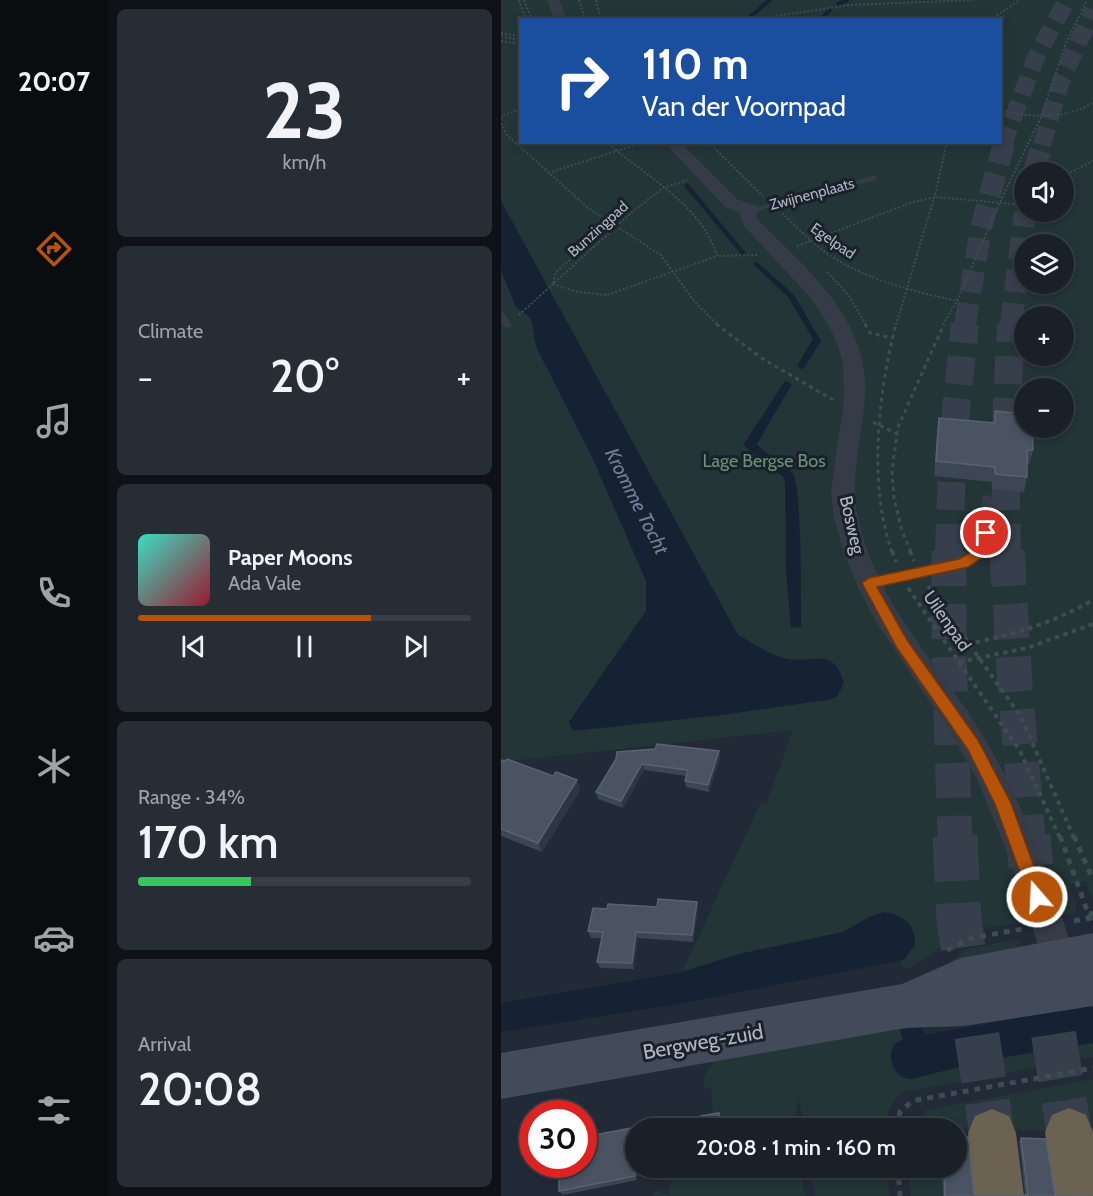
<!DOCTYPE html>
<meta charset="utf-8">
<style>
:root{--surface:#192028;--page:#262d34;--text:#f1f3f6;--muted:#9fa3a8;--line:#373e45;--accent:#b45309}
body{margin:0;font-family:Cabin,sans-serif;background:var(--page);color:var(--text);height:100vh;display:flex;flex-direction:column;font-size:22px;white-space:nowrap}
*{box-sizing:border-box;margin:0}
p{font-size:20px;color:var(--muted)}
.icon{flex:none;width:33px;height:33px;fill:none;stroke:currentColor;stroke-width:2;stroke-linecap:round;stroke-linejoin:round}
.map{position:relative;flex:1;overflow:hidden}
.side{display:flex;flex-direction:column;gap:9px;padding:9px;background:#0e1216;width:393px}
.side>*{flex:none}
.guide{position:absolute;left:18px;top:18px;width:483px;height:126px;border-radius:0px;box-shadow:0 3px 9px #0003,0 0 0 2px var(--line);background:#1a4fa0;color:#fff;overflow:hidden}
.tools{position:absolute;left:513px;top:162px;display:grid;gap:12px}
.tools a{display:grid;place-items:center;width:60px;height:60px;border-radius:50%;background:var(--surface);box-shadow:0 3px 9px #0003,0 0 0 2px var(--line);font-size:30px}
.speed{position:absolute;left:18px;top:1100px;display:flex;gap:12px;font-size:30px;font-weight:700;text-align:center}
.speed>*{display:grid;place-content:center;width:78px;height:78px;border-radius:50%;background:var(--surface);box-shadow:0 3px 9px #0003,0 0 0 2px var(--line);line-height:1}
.speed .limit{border:9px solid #d22;background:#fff;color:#111}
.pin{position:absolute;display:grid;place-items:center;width:51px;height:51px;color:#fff;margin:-26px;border:3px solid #fff;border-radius:50%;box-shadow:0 2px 6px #0007}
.me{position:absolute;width:66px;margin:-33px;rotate:341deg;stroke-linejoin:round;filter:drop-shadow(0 0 4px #0008)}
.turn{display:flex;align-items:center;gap:21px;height:126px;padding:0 24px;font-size:27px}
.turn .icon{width:78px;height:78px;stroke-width:2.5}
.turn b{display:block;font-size:42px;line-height:51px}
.big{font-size:45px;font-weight:600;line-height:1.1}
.side .widget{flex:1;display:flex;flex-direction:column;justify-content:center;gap:9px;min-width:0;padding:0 21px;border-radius:9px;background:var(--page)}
.side .dial{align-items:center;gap:0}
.dial b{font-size:78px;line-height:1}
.song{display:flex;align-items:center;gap:18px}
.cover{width:72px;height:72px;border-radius:9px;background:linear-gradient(135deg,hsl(170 70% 55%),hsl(350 70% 35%))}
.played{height:6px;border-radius:3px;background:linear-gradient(90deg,var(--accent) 70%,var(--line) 70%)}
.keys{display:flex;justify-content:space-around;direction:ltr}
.heat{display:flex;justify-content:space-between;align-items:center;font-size:33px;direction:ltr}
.charge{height:9px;border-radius:4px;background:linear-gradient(90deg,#34c759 34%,var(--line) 0)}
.trip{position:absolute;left:124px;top:1118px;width:342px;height:60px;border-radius:30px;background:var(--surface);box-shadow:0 3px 9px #0003,0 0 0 2px var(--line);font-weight:600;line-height:60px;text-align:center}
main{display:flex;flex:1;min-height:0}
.dock{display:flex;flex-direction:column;width:108px;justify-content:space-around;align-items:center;background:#0a0d10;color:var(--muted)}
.dock .icon{width:42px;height:42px}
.dock .current{color:var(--accent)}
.dock b{font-size:27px;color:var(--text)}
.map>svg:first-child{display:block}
.green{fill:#233537;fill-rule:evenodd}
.water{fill:#162233}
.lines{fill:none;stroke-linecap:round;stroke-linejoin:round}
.stream-far1{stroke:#162233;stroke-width:4}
.stream{stroke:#162233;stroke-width:4.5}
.highway-tunnel-far4{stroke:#363f4b;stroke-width:18;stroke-dasharray:18 9;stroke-linecap:butt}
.highway-tunnel-far3{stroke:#363f4b;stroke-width:22;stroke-dasharray:22 11;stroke-linecap:butt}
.highway-tunnel-far2{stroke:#363f4b;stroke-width:28;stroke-dasharray:28 14;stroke-linecap:butt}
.highway-tunnel-far1{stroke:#363f4b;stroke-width:35;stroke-dasharray:35 18;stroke-linecap:butt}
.highway-tunnel{stroke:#363f4b;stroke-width:45;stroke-dasharray:45 22;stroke-linecap:butt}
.path-far3{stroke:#3c4e50;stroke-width:2;stroke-dasharray:2 2;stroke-linecap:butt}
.path-far2{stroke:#3c4e50;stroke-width:3;stroke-dasharray:4 4;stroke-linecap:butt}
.path-far1{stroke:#3c4e50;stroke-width:4;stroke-dasharray:4.5 4.5;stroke-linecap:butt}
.path{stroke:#3c4e50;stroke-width:5;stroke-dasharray:6 6;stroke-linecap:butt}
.lane{fill:#353c47;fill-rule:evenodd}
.street{fill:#353c47;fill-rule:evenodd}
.secondary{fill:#434b5a;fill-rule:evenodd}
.highway{fill:#6c6252;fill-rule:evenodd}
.wall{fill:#3d4655}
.shaded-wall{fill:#2c3644}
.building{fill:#495361;stroke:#596270;stroke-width:1.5}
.route{fill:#b45309;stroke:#753606;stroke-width:1.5}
.labels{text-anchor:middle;stroke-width:6;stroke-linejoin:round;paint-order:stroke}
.far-street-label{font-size:15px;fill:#afb7c3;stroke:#1a212b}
.park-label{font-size:18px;fill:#689272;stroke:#1a212b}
.street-label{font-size:18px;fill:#afb7c3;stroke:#1a212b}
.water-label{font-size:20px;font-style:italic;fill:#6a81a1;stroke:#1a212b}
.near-street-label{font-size:21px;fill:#afb7c3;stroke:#1a212b}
</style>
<main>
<nav class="dock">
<b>20:07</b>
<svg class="icon current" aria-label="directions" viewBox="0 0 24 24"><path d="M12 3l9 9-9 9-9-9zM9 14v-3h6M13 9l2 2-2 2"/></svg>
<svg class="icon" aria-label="music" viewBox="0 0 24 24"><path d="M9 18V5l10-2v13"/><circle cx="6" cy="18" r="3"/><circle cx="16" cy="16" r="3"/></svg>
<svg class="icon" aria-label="phone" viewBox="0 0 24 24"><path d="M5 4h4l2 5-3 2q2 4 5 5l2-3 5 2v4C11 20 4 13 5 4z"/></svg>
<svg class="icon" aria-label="climate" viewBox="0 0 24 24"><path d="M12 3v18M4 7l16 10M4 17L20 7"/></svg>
<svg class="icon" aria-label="car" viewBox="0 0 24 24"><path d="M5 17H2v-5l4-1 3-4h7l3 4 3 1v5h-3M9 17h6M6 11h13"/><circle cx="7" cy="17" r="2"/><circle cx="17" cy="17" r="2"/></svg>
<svg class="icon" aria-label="filters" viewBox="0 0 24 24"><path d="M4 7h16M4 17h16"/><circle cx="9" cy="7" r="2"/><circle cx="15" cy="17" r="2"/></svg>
</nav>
<section class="side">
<div class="widget dial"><b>23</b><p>km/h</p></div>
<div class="widget"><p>Climate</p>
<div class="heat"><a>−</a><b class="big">20°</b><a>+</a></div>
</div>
<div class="widget">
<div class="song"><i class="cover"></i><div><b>Paper Moons</b><p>Ada Vale</p></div></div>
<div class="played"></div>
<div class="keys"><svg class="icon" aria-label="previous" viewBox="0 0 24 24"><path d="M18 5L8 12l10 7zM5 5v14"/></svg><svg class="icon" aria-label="pause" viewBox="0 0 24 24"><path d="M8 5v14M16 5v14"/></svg><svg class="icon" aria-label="next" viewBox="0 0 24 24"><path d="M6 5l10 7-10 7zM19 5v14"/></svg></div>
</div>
<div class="widget"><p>Range · 34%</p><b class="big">170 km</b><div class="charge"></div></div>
<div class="widget"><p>Arrival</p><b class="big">20:08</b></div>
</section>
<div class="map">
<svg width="592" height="1196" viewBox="0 0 592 1196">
<rect width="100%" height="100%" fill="#212a36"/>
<g class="green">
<path d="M0,0H592V901L584,882L569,884L576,907L574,913L558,916L527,910L526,922C502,926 473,927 451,939C434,948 422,964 403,969L400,960H403L383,912L368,917L342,932L238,954L181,972L259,804H265L292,730L0,762ZM20,20H500V142H20ZM524,172H562V212H524ZM524,244H562V284H524ZM524,316H562V356H524ZM524,388H562V428H524Z"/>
<polygon points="520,939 510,954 432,976 465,949"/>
<path d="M397,1024L402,1039L394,1072L402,1078L410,1079L486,1060L592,1043V1057L403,1092C389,1100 386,1112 386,1128H303L297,1095L294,1128H219L218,1116L212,1117L210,1088L202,1087C203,1071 209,1065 220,1055Z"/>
<polygon points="592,1079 592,1131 410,1128 414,1119 425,1113 424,1110"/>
<polygon points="223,1167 296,1167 305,1196 150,1196 155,1191 167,1194 173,1169 222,1171"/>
<polygon points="306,1167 387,1167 388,1196 315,1196"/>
<polygon points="408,1167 442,1167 444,1196 410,1196"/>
</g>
<g class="water">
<path d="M0,201L237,635C252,643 267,654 283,658C310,666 331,643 343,683L336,697L326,700L221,715L72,731L68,722L145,611V581L91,457L35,347L30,318L15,307L0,271Z"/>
<polygon points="255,261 293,295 320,341 303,368 300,369 296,366 312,339 287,297 252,264"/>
<path d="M284,381L291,384L256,444C266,456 283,461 292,474C301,486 300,604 300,627L290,628L285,570L284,483L282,477L242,445Z"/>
<path d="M383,912C401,914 415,924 414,945L403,960L178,1004L0,1032V1003L181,972L238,954L342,932L368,917Z"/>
<path d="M592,1004V1043L486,1060L410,1079C397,1078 386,1063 391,1049C392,1044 398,1042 402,1039L399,1030L420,1026L424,1035Z"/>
</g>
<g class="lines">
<g class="stream-far1">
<polyline points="337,4 346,0"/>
<polyline points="250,16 269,0"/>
<polyline points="319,20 329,10"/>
</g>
<polyline class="stream" points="186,186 242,253"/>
<g class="highway-tunnel-far4">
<polyline points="502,145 535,57 566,0"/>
<polyline points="541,145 560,81 592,10"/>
</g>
<g class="highway-tunnel-far3">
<polyline points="533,172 542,143"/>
<polyline points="464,325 480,228 503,143"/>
<polyline points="510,325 524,212"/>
</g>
<g class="highway-tunnel-far2">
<polyline points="448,552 452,439 464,324"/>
<polyline points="506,552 504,444 510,324"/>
</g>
<g class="highway-tunnel-far1">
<polyline points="448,551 448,653 454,838"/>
<polyline points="506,551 514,685 527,838"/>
</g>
<g class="highway-tunnel">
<polyline points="454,836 458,921 491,1133"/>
<polyline points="527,836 530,866"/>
<polyline points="542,968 568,1132"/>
</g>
<g class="path-far3">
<polyline points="18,0 25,20"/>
<polyline points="23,0 31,20"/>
<polyline points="78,0 84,20"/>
<polyline points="95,0 100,20"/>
<polyline points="163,20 254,19 349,5 472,0"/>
<polyline points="489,20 519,0"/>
<polyline points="0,33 20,36"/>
<polyline points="0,36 20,40"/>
<polyline points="0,41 20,44"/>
<path d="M500,111C532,117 563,120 592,103"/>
<polyline points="0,119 3,115 20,109"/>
<polyline points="0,123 6,135 87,208 160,255 193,301 217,325"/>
<path d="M105,142C143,175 201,205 216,256L257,255"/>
<polyline points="207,142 262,196"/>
<polyline points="47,173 144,142"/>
<polyline points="562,176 592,161"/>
<path d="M281,213C297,228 312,244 330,256C368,281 412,291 456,301"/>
<polyline points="296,246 409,203 434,197 512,204 524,199"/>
<polyline points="326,272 349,297 365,325"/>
<polyline points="52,283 55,272 110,224"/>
<polyline points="52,284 77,292 106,295 216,256"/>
<polyline points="18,315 130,213 162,188 186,180"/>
<polyline points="395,325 435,191 446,142"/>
<polyline points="442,325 456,301 498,204 540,117 565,43 586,0"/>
</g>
<g class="path-far2">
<polyline points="215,324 262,359 334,401"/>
<polyline points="364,324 369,333 392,338"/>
<polyline points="372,422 396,434"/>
<path d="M391,552C367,485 377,393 395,324"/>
<polyline points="410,552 401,531 393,498 391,471 397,427 443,324"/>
</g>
<g class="path-far1">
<polyline points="391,551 395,562"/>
<polyline points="409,551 413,561"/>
<polyline points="427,586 520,717 573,838"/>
<polyline points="407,588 519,751 559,838"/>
<path d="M466,644C511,635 552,623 592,600"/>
<polyline points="458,662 526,648 592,624"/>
</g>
<g class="path">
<polyline points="559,836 591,924"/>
<polyline points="573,836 592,880"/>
<polyline points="589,917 592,909"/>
<polyline points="573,921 592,917"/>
<polyline points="446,950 471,938 521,929"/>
<polyline points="396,1128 399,1112 411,1101 592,1068"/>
<polyline points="397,1167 399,1196"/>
</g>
<g class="lane">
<polygon points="372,176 375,176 375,180 250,212 246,210"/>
<polygon points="0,312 3,313 11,325 9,327 6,328 1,325"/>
<path d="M486,494L491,498C491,524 492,557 462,567L368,587L364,586L362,583L368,579L459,559C482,546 480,522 481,498Z"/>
</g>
<g class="street">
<polygon points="46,0 58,0 66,20 53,20"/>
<path d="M163,142H179L236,199L256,206L258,210L255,215L257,220C298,261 351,305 362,364C370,407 353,448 354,490C354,516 363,542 372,565C399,628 447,678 482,736C527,809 553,893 580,974L575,986L563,991L551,986L508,857L476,779L449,732L374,620L358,590L341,547L333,518L330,490L343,400L342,364L337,346L329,328L311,299L243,226L238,213L224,207Z"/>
</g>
<polygon class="secondary" points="592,933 592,1006 463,1026 404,1028 0,1099 0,1053 401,984 460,958"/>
<g class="highway">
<polygon points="568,1108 585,1115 592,1132 592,1196 553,1196 544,1132 551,1115"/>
<polygon points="491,1109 508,1116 515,1133 523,1196 473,1196 467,1133 474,1116"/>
</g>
</g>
<g class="wall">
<polygon points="494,411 524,428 532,450 528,465 526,465 526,477 523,492 491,489 491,482 433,476 436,433 438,418 492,423"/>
<polygon points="154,749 218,751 219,758 208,792 185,787 184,781 185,776 143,770 122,808 97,799 95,792"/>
<polygon points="0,760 52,776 76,780 79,790 41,852 0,836"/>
<polygon points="196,902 197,908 192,942 137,938 133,969 99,968 96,962 101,938 90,938 87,931 106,909 156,907"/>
<polygon points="131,1128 133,1132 136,1180 62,1195 58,1191"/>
<polygon points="520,1138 554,1195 592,1196 442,1196 441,1167 456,1167 473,1195 524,1195 518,1141"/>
</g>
<g class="shaded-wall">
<polygon points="218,751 219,758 208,792 207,785"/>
<polygon points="141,764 143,770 122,808 120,801"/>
<polygon points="76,780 79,790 41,852 37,843"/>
<polygon points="196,902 197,908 192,942 191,935"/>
<polygon points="135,932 137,938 133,969 131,963"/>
<polygon points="131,1128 133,1132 136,1180 134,1176"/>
</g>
<g class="building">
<polygon points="494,411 524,414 524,428 531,428 532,450 526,450 526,477 494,474 494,467 435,461 438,418 494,423"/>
<polygon points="156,744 218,751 207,785 184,781 187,770 141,764 120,801 95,792 115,759 116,752 154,749"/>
<polygon points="6,759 52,776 55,772 76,780 37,843 0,829 0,760 4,761"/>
<polygon points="157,899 196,902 191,935 135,932 131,963 96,962 102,932 87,931 92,908 106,909 107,904 156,907"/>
<polygon points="218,1113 219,1128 201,1128 200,1116"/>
<polygon points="131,1128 134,1176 58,1191 58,1164 82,1164 82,1137"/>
<polygon points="456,1137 467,1137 473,1195 527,1195 520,1138 545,1139 554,1195 592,1196 444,1196 443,1167 456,1167"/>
</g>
<polygon class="route" points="485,528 492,533 482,557 467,567 376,587 406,640 477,740 510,803 544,897 542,902 536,905 530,902 494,804 467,750 396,648 361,583 368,578 458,559 472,551 481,530"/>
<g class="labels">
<g class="far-street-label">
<text transform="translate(311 194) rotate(-15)" y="5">Zwijnenplaats</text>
<text transform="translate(97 229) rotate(-42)" y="5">Bunzingpad</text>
<text transform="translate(332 241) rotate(35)" y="5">Egelpad</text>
</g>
<g class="park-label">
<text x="263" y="467">Lage Bergse Bos</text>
</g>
<g class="street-label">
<text transform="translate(351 525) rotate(77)" y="6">Bosweg</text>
<text transform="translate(446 621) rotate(55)" y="6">Uilenpad</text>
</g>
<g class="water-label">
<text transform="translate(136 501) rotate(63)" y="7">Kromme Tocht</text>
</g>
<g class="near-street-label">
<text transform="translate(202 1042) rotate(-10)" y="7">Bergweg-zuid</text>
</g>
</g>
</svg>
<div class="tools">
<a><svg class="icon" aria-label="sound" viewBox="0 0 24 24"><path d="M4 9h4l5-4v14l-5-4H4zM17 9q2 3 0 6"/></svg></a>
<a><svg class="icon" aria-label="layers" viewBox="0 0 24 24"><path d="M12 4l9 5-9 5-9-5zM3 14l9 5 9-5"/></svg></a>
<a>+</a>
<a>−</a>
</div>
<div class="speed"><div class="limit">30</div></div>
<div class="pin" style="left:485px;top:533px;background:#d93025"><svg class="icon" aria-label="arrive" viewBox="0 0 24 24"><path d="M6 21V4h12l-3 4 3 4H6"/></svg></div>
<svg class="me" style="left:536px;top:897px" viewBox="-20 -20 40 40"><circle r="17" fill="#b45309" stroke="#fff" stroke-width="3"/><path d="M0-11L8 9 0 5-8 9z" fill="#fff"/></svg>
<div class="trip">20:08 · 1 min · 160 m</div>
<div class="guide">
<div class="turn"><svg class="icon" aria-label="right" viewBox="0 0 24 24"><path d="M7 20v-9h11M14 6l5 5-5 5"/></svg><div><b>110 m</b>Van der Voornpad</div></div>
</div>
</div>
</main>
